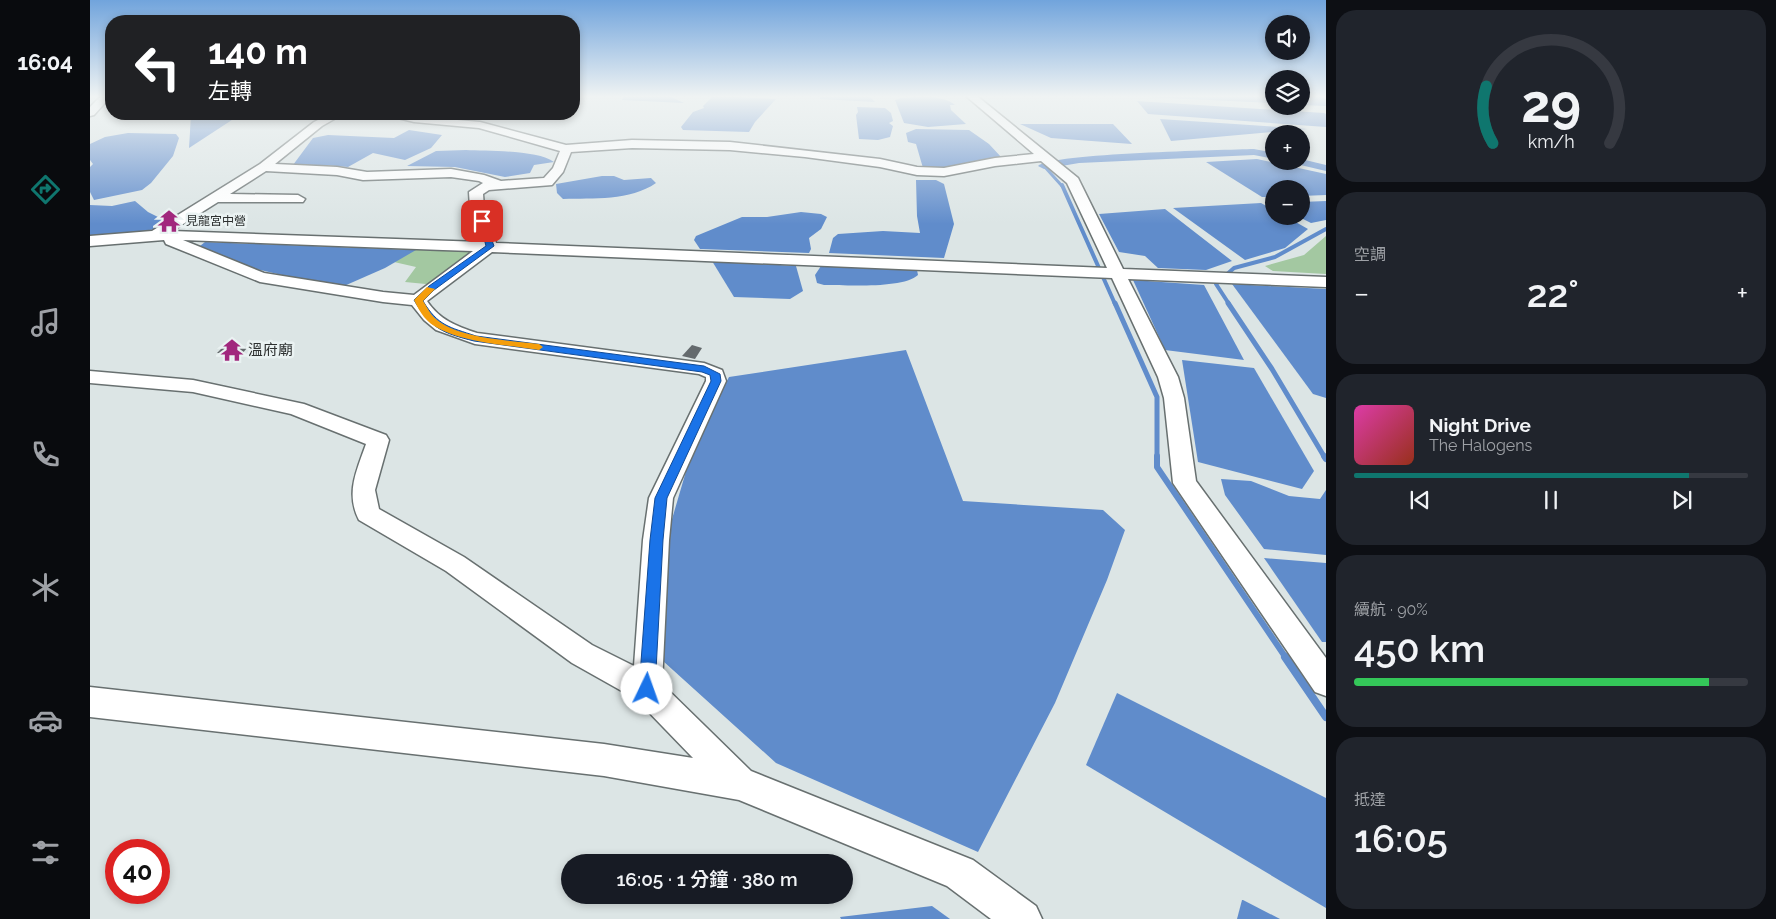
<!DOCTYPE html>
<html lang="zh-TW">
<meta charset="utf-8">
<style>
:root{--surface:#171b24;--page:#20242c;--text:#f1f3f6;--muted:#9ea1a6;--line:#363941;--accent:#0f766e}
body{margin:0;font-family:Raleway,"Noto Sans TC",sans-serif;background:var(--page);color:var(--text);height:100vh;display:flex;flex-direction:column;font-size:19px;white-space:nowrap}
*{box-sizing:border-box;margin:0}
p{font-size:16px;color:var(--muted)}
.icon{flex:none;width:28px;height:28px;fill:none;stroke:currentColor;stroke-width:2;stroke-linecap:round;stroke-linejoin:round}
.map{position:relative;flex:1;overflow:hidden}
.sheet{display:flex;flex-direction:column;gap:10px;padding:10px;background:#0d0f14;width:450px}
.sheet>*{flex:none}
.hud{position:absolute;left:15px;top:15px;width:475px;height:105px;border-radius:20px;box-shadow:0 2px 8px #0003;background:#202124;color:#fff;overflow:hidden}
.buttons{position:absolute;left:1175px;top:15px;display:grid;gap:10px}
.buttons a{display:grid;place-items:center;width:45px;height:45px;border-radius:50%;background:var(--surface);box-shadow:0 2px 8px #0003;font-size:25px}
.speed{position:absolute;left:15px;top:839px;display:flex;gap:10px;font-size:25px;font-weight:700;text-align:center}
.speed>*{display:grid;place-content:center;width:65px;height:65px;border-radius:50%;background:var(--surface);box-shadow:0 2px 8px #0003;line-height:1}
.speed .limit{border:8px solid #d22;background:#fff;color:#111}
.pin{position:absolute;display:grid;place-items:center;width:42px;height:42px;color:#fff;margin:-21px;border-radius:10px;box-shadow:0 2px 8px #0006}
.me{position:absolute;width:55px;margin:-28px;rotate:3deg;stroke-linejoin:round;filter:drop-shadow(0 0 4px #0008)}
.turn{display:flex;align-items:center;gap:18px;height:105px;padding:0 20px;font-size:22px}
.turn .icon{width:65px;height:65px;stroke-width:2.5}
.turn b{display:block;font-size:35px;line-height:42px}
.big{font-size:38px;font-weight:600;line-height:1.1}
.sheet .widget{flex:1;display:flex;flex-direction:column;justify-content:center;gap:8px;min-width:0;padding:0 18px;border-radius:20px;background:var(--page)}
.sheet .dial{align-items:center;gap:0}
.dial svg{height:130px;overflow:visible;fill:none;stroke:var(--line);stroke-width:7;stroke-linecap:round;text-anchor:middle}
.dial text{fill:var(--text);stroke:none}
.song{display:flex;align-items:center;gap:15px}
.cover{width:60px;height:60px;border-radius:8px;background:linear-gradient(135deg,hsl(320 70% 55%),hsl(10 70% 35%))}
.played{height:5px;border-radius:2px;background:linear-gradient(90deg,var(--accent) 85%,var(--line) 85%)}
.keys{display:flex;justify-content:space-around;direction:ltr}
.heat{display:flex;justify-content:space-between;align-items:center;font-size:28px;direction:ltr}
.charge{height:8px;border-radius:4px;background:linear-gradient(90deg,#34c759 90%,var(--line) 0)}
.trip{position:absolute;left:471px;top:854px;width:292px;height:50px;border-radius:25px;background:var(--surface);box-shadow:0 2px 8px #0003;font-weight:600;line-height:50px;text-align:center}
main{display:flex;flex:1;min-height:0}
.tab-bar{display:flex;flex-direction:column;width:90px;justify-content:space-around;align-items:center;background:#090b0e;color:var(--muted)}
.tab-bar .icon{width:35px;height:35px}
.tab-bar .active{color:var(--accent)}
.tab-bar b{font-size:22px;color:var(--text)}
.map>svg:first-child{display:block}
.green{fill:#a3c8a1}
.water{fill:#608ccb}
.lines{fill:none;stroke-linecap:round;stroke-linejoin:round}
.stream-far4{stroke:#608ccb;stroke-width:3}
.stream-far3{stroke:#608ccb;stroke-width:4}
.stream-far2{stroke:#608ccb;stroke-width:5}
.stream-far1{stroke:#608ccb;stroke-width:6}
.stream{stroke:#608ccb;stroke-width:8}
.canal{fill:#608ccb;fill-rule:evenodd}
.building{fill:#646a6d}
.minor-casing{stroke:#687070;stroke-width:3}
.minor{fill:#fff;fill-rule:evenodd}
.route{fill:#1a73e8;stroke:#114b97}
.slow{fill:#f59e0b}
.labels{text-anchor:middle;stroke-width:5;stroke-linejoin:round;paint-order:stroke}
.far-poi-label{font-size:12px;fill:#2d3030;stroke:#eaf2f2;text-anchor:start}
.poi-label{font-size:15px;fill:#2d3030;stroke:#eaf2f2;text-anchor:start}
</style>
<main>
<nav class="tab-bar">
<b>16:04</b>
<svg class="icon active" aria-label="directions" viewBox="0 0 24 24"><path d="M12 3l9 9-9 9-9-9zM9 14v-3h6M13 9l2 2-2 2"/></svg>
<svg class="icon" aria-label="music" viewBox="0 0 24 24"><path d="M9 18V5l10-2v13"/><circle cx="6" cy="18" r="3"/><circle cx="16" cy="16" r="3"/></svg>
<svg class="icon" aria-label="phone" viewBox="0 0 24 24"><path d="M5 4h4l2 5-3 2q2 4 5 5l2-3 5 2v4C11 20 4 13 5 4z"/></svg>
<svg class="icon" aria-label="climate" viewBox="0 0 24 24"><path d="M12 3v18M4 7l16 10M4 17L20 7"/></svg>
<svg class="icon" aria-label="car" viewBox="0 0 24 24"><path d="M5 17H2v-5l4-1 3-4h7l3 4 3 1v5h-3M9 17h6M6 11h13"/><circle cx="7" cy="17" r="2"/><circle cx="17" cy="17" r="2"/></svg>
<svg class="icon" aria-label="filters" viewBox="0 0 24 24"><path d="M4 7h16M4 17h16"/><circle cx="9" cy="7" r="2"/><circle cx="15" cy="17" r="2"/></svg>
</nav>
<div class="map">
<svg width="1236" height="919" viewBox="0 0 1236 919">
<rect width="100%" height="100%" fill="#dce5e5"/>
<g class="green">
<polygon points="1236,236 1236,274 1183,271 1175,266 1214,255"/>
<polygon points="332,244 400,246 346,285 315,282 326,267 304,262"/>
</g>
<g class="water">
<polygon points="534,96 579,96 594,103 532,100"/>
<polygon points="623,96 686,99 665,122 659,132 593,130 591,127 603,112 614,108 613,106"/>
<polygon points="730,96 779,96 785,102 730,99"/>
<polygon points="1035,96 1184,96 1184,103"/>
<polygon points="1211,96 1227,96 1236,99 1236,106 1211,105"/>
<path d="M811,98C828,98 852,94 865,105H860L861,110L876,124L838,127L814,123L805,100Z"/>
<polygon points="1047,101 1234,113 1236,114 1236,127 1058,114"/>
<polygon points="767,107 795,108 801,113 803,121 799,123 803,126 800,137 788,140 769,139 766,115 768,112"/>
<polygon points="101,115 148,116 99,148"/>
<polygon points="1070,119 1217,129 1081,141"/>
<polygon points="930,124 1023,124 1042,144 961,138"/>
<polygon points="826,129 879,130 899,144 912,158 850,168 833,168 826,144 818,142 816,133"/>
<polygon points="319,130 352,135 341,148 315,160 283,153 258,167 234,165 203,165 223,138 238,135 304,138"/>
<polygon points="38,133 86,134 89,138 83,156 61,183 52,190 4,200 0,192 0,167 3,164 0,160 0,144 15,137"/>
<path d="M376,150C397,151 448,150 464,162L444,165L440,173L415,177L365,167L317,166L346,151Z"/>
<polygon points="1167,159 1236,174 1236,195 1211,196 1211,189 1184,189 1184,197 1172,197 1116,162"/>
<path d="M512,176H524L534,180L561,178L566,183C540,201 503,198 473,199L467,193L466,184Z"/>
<polygon points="826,180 846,180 854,184 864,224 854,258 739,253 743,238 748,234 793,231 830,233 827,216"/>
<polygon points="45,201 58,212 78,222 59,231 0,236 0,205 22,206"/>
<polygon points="1236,201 1236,220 1221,223 1207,216 1211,216 1211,202"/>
<polygon points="1171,203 1184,210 1184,216 1195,216 1218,229 1195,248 1155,260 1083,208"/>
<polygon points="1075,209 1142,261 1116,270 1068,268 1055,256 1029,252 1009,214"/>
<polygon points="711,212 731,214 737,217 731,229 719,238 721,249 719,253 610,249 604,240 606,236 652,217 677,217"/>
<polygon points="115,242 326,250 295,268 254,286 192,275 166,269 110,246"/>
<polygon points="622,261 706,266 713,291 700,299 644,297"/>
<path d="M731,266L827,270L828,275C813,289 755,285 734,285L727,283L725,275Z"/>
<polygon points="1043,280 1114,285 1154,360 1075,350"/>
<polygon points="1142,284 1236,289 1236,398 1223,394"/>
<polygon points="816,350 873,501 1013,510 1035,530 1017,580 965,703 888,852 686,763 573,661 580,526 604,444 639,377"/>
<polygon points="1092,360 1164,368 1224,471 1212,489 1108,462"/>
<polygon points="1131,479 1161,481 1199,496 1230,499 1236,490 1236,555 1174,549 1135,495"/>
<polygon points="1174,558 1236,563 1236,642 1232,642"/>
<polygon points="1027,693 1236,798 1236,908 996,765"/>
<polygon points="1152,900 1153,900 1190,919 1147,919"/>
<polygon points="842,906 860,919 751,919 750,917"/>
</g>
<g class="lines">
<polyline class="stream-far4" points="954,166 972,186"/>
<g class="stream-far3">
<polyline points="972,185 1025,304"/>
<polyline points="1139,304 1126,284 1144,268 1185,257 1236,229"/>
</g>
<g class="stream-far2">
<polyline points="1025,303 1067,397 1067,458"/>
<polyline points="1138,303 1182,369 1235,458"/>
</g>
<g class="stream-far1">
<polyline points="1067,456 1067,467 1196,658"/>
<polyline points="1234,456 1236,459"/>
</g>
<polyline class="stream" points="1195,657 1236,717"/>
<g class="canal">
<path d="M1164,149L1184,153V159L1164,155L989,163L954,169L948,166C961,153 1135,150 1164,149Z"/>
<polygon points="1211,159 1236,165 1236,171 1202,163 1201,161 1211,161"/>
</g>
</g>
<g class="building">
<polygon points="602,345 612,348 605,359 592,356"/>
<polygon points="133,347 157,348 151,355 127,353"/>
</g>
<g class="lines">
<defs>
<g id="minor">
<polygon points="11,96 21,96 4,115 0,116 0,107"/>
<path d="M876,96H887L988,178L1033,269L1236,277V287L1038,279L1088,377L1094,398L1106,481L1236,658V696L1225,692L1083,483L1074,398L1068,377L1022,278L402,252L337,301C350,320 366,326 387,333L614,363L632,370L636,381L583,498L579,540L572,684L661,771L883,860L946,906L952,919H901L857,886L649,800L514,776L0,717V687L514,744L603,758L546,699L482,663L356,571L269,520C255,493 267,470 276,444L201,414L103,392L0,383V371L103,380L214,404L296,435L299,440L285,490L289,509L374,557L502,645L544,666L553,540L559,498L616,381V377L609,374L385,344L346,330L334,320L322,305L293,302L170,282L76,244L74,240L0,246V236L62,231L170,164L224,122L240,114H253L232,126L185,164L247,167L277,172L361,169L394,175L411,181L454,178L463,168L470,151L389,128L324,122L300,116L299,114L390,122L476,145L542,140L640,142L790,159L827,167L854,168L905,158L944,154ZM542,148L640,150L715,157L790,167L827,175L854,176L905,166L951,161L977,183L1017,268L406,243L394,208L393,194L399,190L462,185L473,172L481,152ZM176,171L247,175L273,180L361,177L389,181L393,183L379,192L380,208L391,242L82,231L128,202H213L215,199L208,195L140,194ZM93,240L353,250L383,251L324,295L293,292L174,273Z"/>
</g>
</defs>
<use href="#minor" class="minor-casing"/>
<use href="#minor" class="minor"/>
</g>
<linearGradient id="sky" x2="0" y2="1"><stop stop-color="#71a4dc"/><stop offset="0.43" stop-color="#eff3f3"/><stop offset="1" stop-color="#eff3f3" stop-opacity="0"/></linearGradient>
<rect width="1236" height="224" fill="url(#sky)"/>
<path class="route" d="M389,219L395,221L404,246L344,290L333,301C348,326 359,327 386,336L614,366L630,374L631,381L577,498L573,540L565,689L563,694L557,696L552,694L549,689L560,540L565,498L621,381L620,375L612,372L384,341C353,333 341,329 324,300L339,286L396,246Z"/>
<path class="slow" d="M337,287L345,289L333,301C336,305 338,310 341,314C361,339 419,340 449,344L453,347L449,350C419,345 354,342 334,317C330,312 327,306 324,300Z"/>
<defs>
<symbol id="temple-bare" viewBox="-9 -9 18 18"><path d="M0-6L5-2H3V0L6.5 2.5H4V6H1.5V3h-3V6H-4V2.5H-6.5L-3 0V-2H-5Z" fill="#a1277d" stroke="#eaf2f2" stroke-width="2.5" paint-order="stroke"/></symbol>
</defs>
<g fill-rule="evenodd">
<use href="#temple-bare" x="63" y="205" width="32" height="32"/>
<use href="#temple-bare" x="126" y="334" width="32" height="32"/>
</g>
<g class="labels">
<g class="far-poi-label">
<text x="96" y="225">見龍宮中營</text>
</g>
<g class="poi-label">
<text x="158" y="355">溫府廟</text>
</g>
</g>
</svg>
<div class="buttons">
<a><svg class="icon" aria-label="sound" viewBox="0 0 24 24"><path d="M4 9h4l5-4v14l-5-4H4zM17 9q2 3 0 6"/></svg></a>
<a><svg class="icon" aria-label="layers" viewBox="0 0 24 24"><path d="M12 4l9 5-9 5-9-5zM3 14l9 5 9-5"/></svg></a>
<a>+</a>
<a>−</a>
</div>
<div class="speed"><div class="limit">40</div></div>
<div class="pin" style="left:392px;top:221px;background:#d93025"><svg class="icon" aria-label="arrive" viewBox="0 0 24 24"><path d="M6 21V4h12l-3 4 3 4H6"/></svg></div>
<svg class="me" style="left:557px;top:689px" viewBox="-20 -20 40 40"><circle r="19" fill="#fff"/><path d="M0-13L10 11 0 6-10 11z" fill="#1a73e8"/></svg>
<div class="trip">16:05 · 1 分鐘 · 380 m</div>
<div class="hud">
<div class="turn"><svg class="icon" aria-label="left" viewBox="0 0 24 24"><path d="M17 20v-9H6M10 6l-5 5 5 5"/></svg><div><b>140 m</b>左轉</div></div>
</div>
</div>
<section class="sheet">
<div class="widget dial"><svg viewBox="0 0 100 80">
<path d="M14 69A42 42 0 1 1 86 69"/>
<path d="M14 69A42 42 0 0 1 10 34" stroke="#0f766e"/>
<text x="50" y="56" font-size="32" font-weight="700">29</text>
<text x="50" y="72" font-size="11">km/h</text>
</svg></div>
<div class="widget"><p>空調</p>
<div class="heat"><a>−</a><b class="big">22°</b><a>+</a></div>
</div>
<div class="widget">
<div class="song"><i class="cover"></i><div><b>Night Drive</b><p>The Halogens</p></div></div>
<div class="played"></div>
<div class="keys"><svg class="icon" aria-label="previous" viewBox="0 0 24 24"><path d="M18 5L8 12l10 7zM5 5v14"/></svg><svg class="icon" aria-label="pause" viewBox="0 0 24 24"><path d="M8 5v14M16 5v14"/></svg><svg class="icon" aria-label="next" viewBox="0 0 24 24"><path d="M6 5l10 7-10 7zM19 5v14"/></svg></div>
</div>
<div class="widget"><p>續航 · 90%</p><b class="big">450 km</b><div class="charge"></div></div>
<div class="widget"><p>抵達</p><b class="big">16:05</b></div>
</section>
</main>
